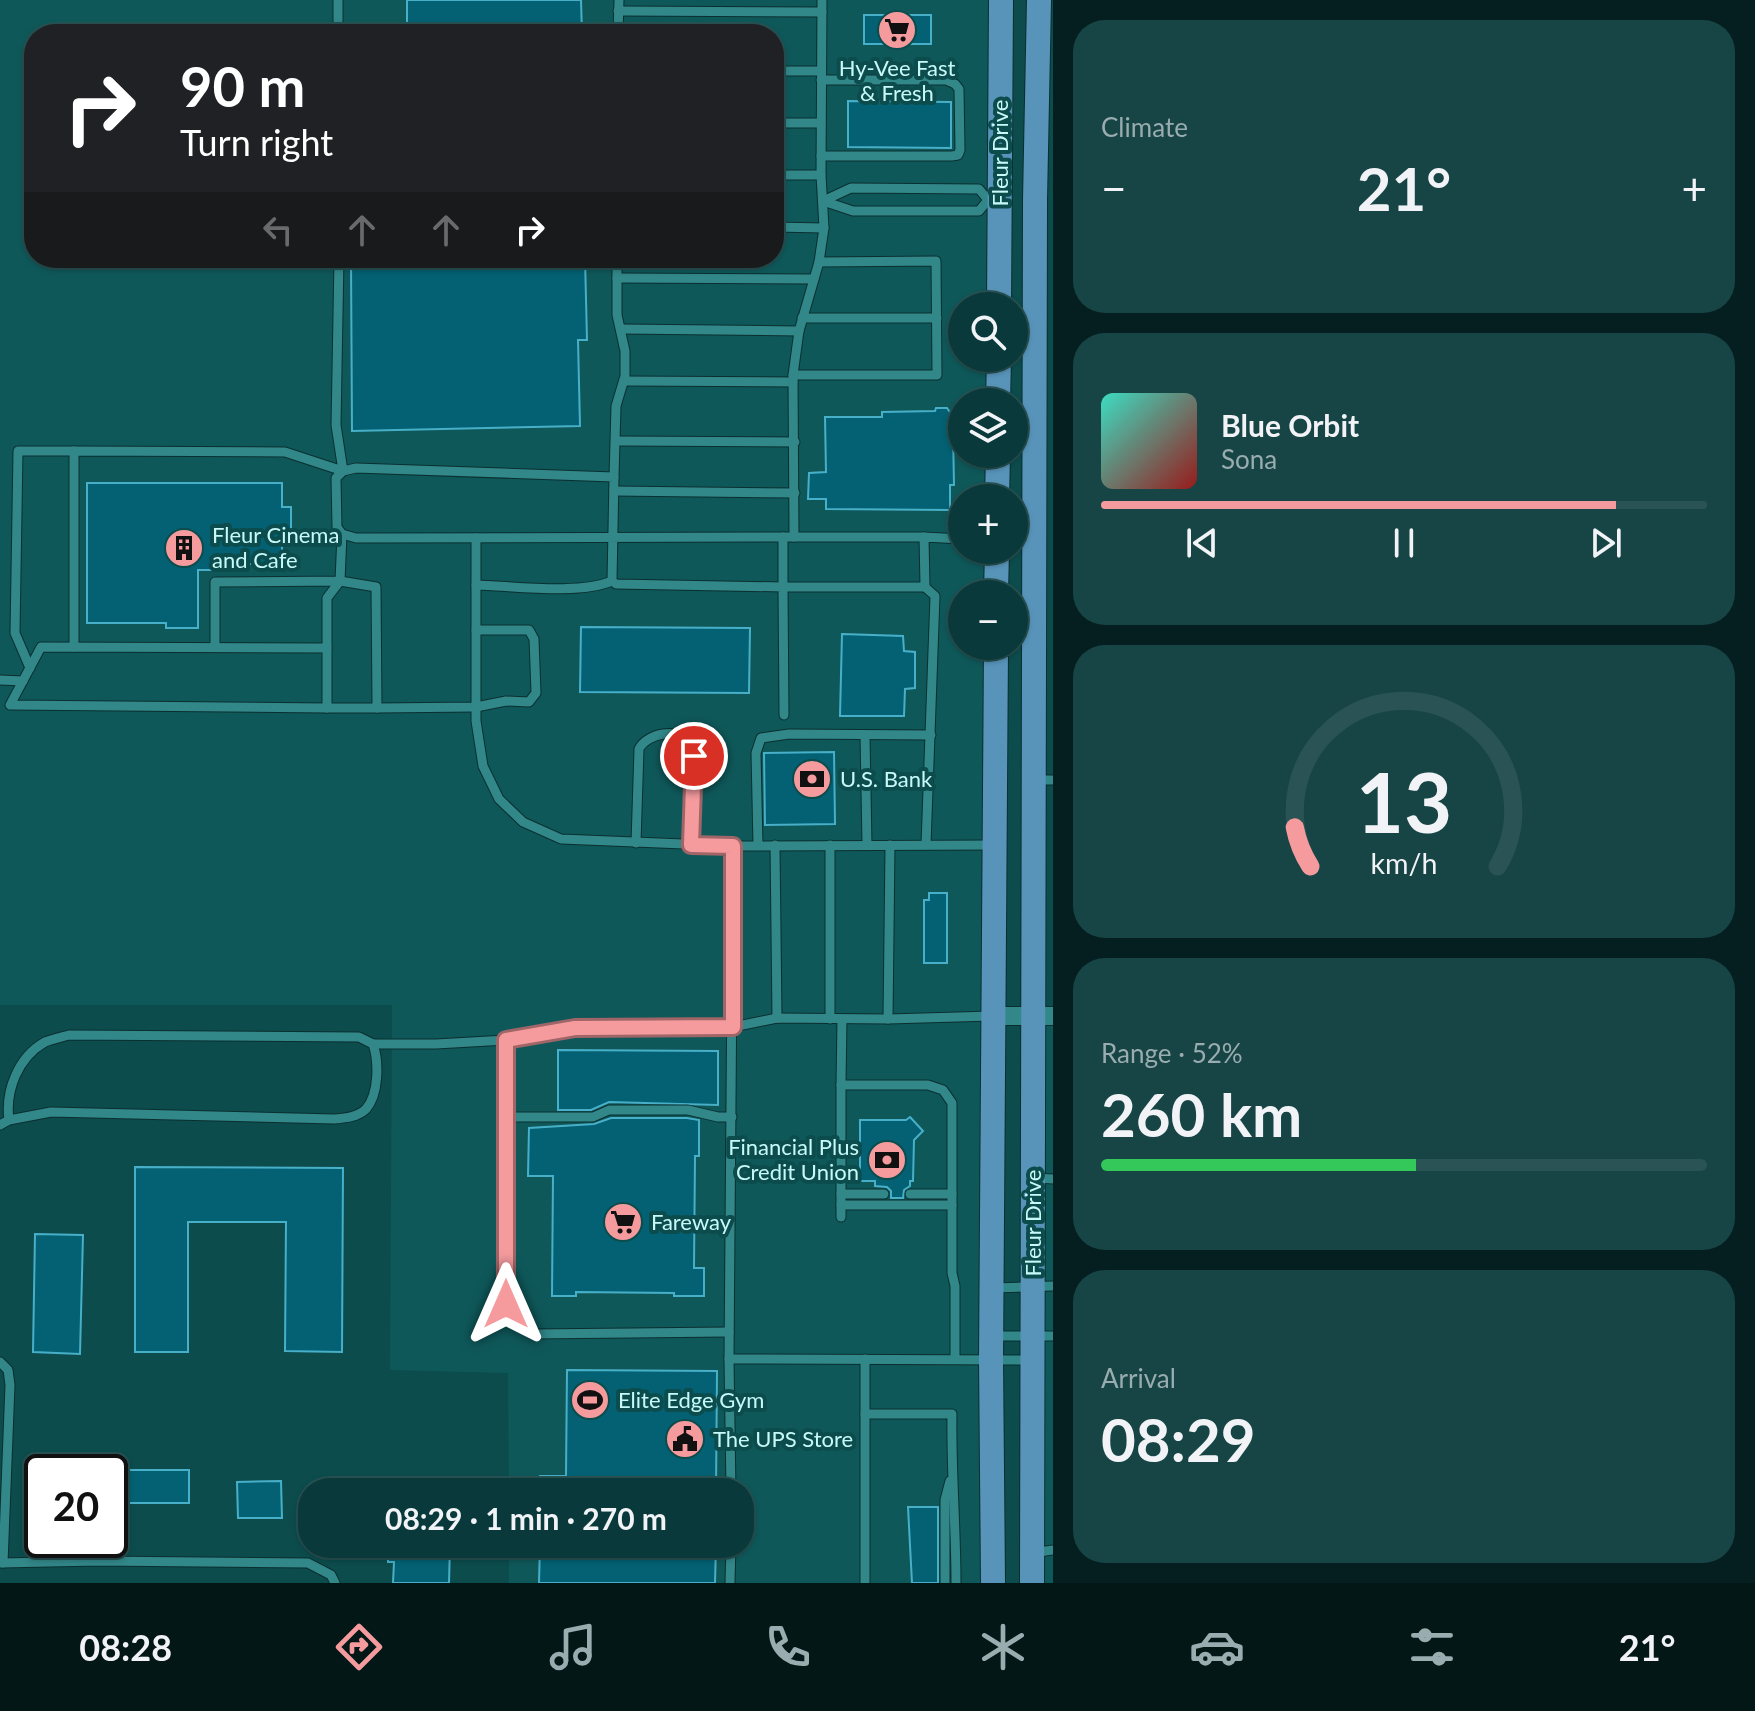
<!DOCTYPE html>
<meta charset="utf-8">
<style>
:root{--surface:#09393a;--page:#174445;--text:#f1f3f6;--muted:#99acaf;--line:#295354;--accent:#f59b9e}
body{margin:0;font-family:Lato,sans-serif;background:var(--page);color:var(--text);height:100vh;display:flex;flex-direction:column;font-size:30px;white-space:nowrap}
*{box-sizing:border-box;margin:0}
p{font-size:26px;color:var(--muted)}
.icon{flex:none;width:44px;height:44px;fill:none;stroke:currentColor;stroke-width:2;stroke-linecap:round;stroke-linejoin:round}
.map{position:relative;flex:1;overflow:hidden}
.side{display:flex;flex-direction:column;gap:20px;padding:20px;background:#051f20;width:702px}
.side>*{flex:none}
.top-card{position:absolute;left:24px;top:24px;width:760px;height:244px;border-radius:32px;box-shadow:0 2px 6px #0004,0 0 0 2px var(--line);background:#202124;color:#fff;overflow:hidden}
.fabs{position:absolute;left:948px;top:292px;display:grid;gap:16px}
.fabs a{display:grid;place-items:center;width:80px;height:80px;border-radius:50%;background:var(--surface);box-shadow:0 2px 6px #0004,0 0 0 2px var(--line);font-size:40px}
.speed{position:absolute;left:24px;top:1454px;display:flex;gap:16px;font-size:40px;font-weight:700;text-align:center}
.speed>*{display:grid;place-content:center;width:104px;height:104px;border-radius:50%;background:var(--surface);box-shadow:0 2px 6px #0004,0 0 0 2px var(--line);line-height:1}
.speed .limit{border:4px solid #111;border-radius:12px;background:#fff;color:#111}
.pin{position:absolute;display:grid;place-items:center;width:68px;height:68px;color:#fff;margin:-34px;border:4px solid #fff;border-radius:50%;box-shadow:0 2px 8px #0007}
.me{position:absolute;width:88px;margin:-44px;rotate:0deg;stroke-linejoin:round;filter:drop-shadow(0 0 6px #0008)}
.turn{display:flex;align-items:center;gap:28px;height:168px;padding:0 24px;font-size:36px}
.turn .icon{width:104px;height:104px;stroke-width:2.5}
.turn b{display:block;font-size:56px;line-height:68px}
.lanes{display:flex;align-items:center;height:76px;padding:0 24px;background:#0003;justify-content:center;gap:40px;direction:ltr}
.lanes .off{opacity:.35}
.big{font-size:60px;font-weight:700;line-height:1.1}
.side .tile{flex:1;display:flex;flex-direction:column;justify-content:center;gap:12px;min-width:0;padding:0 28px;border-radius:32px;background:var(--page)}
.side .dial{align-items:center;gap:0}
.dial svg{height:208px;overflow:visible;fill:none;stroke:var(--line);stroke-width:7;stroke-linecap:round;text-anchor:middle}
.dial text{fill:var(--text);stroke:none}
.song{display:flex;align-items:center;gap:24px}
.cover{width:96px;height:96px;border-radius:12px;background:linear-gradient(135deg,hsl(170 70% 55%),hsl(0 70% 35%))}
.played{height:8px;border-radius:4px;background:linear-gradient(90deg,var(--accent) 85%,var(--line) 85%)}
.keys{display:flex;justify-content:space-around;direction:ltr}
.heat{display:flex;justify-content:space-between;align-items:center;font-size:44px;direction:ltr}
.charge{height:12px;border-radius:6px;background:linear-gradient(90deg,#34c759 52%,var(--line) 0)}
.trip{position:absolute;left:298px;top:1478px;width:456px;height:80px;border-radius:32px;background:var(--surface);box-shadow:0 2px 6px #0004,0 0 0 2px var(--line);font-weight:700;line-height:80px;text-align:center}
.tabs{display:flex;height:128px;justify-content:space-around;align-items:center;background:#041717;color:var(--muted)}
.tabs .icon{width:56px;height:56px}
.tabs .on{color:var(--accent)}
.tabs b{font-size:36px;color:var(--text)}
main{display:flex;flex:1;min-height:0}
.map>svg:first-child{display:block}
.built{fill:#0f585a;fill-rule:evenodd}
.building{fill:#036173;stroke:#48afc8;stroke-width:2}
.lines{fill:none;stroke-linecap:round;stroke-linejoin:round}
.lane-casing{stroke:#0b2f30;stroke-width:11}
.street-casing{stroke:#0b2f30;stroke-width:20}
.primary-casing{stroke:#0b2f30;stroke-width:26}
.lane{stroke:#328789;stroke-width:9}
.street{stroke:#328789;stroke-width:18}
.primary{stroke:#5894ba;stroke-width:24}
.route-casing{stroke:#9f6567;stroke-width:20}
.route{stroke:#f59b9e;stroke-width:14}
.labels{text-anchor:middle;stroke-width:8;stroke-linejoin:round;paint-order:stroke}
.poi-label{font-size:22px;fill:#c8f9f9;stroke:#0c4c4d;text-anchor:start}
.street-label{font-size:22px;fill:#c8f9f9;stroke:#0c4c4d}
</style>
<main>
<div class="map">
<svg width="1053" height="1583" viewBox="0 0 1053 1583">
<rect width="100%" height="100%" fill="#0c4c4d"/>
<g class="built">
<path d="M0,0H1001L999,306H962V358H999L998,402H962V454H998L997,498H962V550H997L996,594H962V646H996L993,1583H509V1544H740V1492H509L508,1373L390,1370L392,1005H0ZM34,34H774V258H34Z"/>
<polygon points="1053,1016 1053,1583 1032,1583 1035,1017"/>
</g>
<g class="building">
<polygon points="407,0 581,0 582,34 407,34"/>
<rect x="864" y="15" width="67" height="29"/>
<polygon points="848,101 951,102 951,148 848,147"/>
<polygon points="351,258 585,258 587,340 578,340 580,426 352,431"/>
<polygon points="936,408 947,408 962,430 962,433 953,432 954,485 950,485 950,510 826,509 826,499 808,499 809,473 826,472 825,417 882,417 882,412 935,411"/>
<polygon points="87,483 282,483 282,507 291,507 291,532 282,532 282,564 243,564 243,570 198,570 198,628 166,628 166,623 87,623"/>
<polygon points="581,627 750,628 749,693 580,692"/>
<polygon points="842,634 903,636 904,651 915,652 915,688 905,689 904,716 840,716"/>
<polygon points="834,752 835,824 765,825 764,753"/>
<polygon points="929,893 947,893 947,963 924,963 924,900 929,900"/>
<polygon points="558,1050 718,1051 718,1105 609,1102 591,1110 558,1110"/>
<polygon points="910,1117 923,1131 914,1140 913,1181 910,1181 910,1186 904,1190 903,1198 891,1198 891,1191 887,1187 875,1186 875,1181 860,1181 860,1120 906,1120"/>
<polygon points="611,1118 687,1118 699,1120 699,1156 695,1156 694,1268 704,1268 704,1296 674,1296 674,1293 576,1292 576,1296 552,1296 553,1176 528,1176 529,1128 594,1124"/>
<polygon points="135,1167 343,1168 342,1352 285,1351 286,1222 188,1222 188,1352 135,1352"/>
<polygon points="35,1234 83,1235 80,1354 33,1352"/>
<polygon points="567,1370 717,1371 716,1492 540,1492 540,1476 566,1476"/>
<rect x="128" y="1470" width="61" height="33"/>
<polygon points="281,1481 282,1518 238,1518 237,1482"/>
<polygon points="908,1507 938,1507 938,1583 912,1583"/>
<polygon points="388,1544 450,1544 449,1583 393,1583 394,1562 388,1562"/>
<polygon points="540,1544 716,1544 715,1583 539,1583"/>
</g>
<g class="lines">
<defs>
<g id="lane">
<polyline points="338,0 338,34"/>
<polyline points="618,11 822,12"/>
<polyline points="618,34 619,0"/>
<polyline points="774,71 821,71"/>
<polyline points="821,80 946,80 955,84 959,89 960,150 958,155 952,156 821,156"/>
<polyline points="774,123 821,123"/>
<polyline points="774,175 821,175"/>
<polygon points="851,188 979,189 988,200 979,211 853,211 823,201"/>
<polyline points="774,227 824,228"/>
<polyline points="617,278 814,279"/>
<polyline points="802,318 937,318"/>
<polyline points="621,329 799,331"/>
<polyline points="793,375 937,375 936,261 819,262"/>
<polyline points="625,381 793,382"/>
<polyline points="616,441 795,442"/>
<polyline points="614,477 616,406 625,376 625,351 617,315 617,258"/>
<polyline points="614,491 795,493"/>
<polyline points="783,537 356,538 342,534 337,527 336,478 343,471 356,468 614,477 612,581 616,584 783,587 784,715"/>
<polyline points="794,537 793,375 799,331 819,262 824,228 821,175 822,0"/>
<polyline points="924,537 783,537 783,587 925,587"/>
<polyline points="476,538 476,721 483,766 499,799 523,822 561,839 733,846"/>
<polyline points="1014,541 1035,541"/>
<path d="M476,585C514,586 579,595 612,581"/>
<polyline points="74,647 74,451 285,452 343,471 336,425 339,258"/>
<polyline points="215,647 215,582 340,581 376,587 377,708 327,708 327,598 340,581 342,534"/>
<polyline points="327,648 41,647 10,705 327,708"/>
<polyline points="30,668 15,633 18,451 74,451"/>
<polyline points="0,680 23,681"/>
<polyline points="377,708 476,707 506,701 529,702 536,693 534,639 529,630 476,630"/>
<polyline points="865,735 867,845"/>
<polyline points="1035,780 1053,780"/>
<path d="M636,843L639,749C647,733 679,727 690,743C692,746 693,753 694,756L691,845"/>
<polyline points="758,845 756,753 761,738 789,734 931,735"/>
<polyline points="775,845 777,1018"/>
<polyline points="926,845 935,596 925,587 924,537 962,539"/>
<polyline points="994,845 733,846 729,1359 1033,1360"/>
<polyline points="830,1019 830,845"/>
<polyline points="842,1019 841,1085 928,1085 943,1090 952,1103 952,1273 955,1286 955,1359"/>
<polyline points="888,1019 890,845"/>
<polyline points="506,1040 506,1304 532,1334 729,1332"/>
<polyline points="373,1044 436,1044 506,1040 575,1028 733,1027 777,1018 888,1019 992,1016"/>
<polyline points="506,1117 593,1117 609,1110 688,1110 718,1117 732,1117"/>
<path d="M0,1125L9,1120L51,1112L334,1119C345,1118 358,1117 366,1109C379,1094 379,1062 373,1044L359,1037L69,1035C62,1037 52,1039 45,1042C18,1057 5,1091 9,1120"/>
<polyline points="1036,1178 1053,1179"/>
<polyline points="841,1194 884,1194"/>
<polyline points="910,1194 952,1194"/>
<polyline points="841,1205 952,1205"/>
<polyline points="841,1217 841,1085"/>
<polyline points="992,1288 1053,1286"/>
<polyline points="991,1336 1053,1336"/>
<polyline points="729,1359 731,1492"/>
<polyline points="0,1362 8,1370 10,1385 3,1563"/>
<path d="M865,1414H952C951,1471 956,1526 956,1583"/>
<polyline points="1032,1553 1053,1550"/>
<polyline points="0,1563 98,1561 308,1563 331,1575 335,1583"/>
<polyline points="730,1583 731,1544"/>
<polyline points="865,1583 865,1359"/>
<polyline points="945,1583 945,1500 950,1481"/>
</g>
<polyline id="street" points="992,1016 1053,1016"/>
<g id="primary">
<polyline points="999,306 1001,0"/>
<polyline points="998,402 999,358"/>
<polyline points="997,498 998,454"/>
<polyline points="996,594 997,550"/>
<polyline points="993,1583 991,1359 996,646"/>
<polyline points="1032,1583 1035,200 1039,0"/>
</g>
</defs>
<use href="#lane" class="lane-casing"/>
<use href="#street" class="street-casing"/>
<use href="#primary" class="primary-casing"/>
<use href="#lane" class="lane"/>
<use href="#street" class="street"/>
<use href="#primary" class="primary"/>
</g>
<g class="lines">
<defs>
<polyline id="route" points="506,1304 506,1040 575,1028 733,1027 733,846 691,845 694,756"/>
</defs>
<use href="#route" class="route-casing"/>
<use href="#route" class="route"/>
</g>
<defs>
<symbol id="supermarket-disc" viewBox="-11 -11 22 22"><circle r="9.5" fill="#f59b9e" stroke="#0c4c4d"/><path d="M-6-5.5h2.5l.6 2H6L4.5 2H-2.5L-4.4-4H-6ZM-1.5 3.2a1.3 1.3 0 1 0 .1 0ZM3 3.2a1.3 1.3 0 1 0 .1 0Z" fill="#111"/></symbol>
<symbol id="building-disc" viewBox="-11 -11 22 22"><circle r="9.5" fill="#f59b9e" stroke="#0c4c4d"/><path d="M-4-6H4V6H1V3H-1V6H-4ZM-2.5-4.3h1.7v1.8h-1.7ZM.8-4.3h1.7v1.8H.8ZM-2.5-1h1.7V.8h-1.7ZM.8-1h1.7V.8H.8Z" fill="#111"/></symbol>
<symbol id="bank-disc" viewBox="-11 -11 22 22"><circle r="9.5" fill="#f59b9e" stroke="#0c4c4d"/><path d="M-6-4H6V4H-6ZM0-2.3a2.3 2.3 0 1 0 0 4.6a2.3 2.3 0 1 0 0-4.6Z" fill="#111"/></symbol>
<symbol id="stadium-disc" viewBox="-11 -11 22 22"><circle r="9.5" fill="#f59b9e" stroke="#0c4c4d"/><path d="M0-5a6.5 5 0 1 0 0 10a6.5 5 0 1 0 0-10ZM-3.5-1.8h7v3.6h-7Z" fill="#111"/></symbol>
<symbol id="civic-disc" viewBox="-11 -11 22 22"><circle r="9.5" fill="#f59b9e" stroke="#0c4c4d"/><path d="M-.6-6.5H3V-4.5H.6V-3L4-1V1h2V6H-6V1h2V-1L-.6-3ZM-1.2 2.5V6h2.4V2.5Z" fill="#111"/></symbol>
</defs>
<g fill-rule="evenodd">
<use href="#supermarket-disc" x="875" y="8" width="44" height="44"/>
<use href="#building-disc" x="162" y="526" width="44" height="44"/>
<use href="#bank-disc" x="790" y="757" width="44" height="44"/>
<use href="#bank-disc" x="865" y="1138" width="44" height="44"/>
<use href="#supermarket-disc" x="601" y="1200" width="44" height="44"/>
<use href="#stadium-disc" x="568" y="1378" width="44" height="44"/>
<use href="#civic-disc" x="663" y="1417" width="44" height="44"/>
</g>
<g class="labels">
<g class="poi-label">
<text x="897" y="76" text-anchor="middle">Hy-Vee Fast<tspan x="897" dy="25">&amp; Fresh</tspan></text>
<text x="212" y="543">Fleur Cinema<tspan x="212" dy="25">and Cafe</tspan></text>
<text x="840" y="787">U.S. Bank</text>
<text x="859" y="1155" text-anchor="end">Financial Plus<tspan x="859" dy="25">Credit Union</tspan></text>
<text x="651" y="1230">Fareway</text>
<text x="618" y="1408">Elite Edge Gym</text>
<text x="713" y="1447">The UPS Store</text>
</g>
<g class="street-label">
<text transform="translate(1000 153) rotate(-90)" y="8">Fleur Drive</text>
<text transform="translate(1033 1223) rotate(-90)" y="8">Fleur Drive</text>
</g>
</g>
</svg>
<div class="fabs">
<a><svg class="icon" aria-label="search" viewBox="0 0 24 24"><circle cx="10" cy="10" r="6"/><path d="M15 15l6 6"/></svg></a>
<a><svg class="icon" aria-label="layers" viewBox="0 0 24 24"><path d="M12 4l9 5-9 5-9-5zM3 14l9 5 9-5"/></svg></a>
<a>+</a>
<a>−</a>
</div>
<div class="speed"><div class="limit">20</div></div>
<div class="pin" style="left:694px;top:756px;background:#d93025"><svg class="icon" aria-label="arrive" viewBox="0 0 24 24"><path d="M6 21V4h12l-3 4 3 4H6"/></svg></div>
<svg class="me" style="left:506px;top:1304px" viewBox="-20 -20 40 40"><path d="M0-17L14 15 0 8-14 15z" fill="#f59b9e" stroke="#fff" stroke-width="4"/></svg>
<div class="trip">08:29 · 1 min · 270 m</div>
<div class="top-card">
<div class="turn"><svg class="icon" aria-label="right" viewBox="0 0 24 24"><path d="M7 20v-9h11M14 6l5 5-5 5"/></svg><div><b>90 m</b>Turn right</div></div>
<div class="lanes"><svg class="icon off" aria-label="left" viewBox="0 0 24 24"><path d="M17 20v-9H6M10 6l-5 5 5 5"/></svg><svg class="icon off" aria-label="ahead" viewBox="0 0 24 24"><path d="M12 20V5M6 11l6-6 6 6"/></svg><svg class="icon off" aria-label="ahead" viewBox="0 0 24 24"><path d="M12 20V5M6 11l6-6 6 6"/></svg><svg class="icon" aria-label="right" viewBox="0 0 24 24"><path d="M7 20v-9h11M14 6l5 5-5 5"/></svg></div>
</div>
</div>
<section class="side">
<div class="tile"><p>Climate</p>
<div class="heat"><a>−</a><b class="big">21°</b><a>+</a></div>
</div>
<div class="tile">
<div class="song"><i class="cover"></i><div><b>Blue Orbit</b><p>Sona</p></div></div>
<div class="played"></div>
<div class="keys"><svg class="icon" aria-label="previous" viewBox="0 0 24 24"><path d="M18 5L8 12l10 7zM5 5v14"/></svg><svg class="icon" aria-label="pause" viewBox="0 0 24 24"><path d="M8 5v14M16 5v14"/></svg><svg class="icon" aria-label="next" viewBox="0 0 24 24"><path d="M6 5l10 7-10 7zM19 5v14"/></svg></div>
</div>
<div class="tile dial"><svg viewBox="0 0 100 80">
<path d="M14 69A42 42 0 1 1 86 69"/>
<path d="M14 69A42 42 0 0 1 8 54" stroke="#f59b9e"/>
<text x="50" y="56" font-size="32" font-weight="700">13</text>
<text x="50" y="72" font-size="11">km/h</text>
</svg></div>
<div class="tile"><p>Range · 52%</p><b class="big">260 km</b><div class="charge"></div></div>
<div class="tile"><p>Arrival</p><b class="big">08:29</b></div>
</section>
</main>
<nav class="tabs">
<b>08:28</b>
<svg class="icon on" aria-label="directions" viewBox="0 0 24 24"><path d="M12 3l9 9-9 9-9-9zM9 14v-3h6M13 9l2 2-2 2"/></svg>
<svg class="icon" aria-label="music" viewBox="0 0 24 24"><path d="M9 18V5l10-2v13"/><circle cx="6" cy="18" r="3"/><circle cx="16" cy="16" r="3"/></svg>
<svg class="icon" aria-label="phone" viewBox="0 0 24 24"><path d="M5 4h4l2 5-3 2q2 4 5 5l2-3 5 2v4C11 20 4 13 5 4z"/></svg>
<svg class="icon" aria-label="climate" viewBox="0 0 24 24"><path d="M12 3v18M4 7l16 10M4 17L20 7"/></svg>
<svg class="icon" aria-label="car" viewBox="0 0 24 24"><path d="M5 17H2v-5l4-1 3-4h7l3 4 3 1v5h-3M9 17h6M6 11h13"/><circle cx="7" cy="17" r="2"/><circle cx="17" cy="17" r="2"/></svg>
<svg class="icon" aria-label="filters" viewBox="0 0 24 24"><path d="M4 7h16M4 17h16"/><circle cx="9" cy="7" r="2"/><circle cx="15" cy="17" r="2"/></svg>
<b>21°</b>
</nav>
